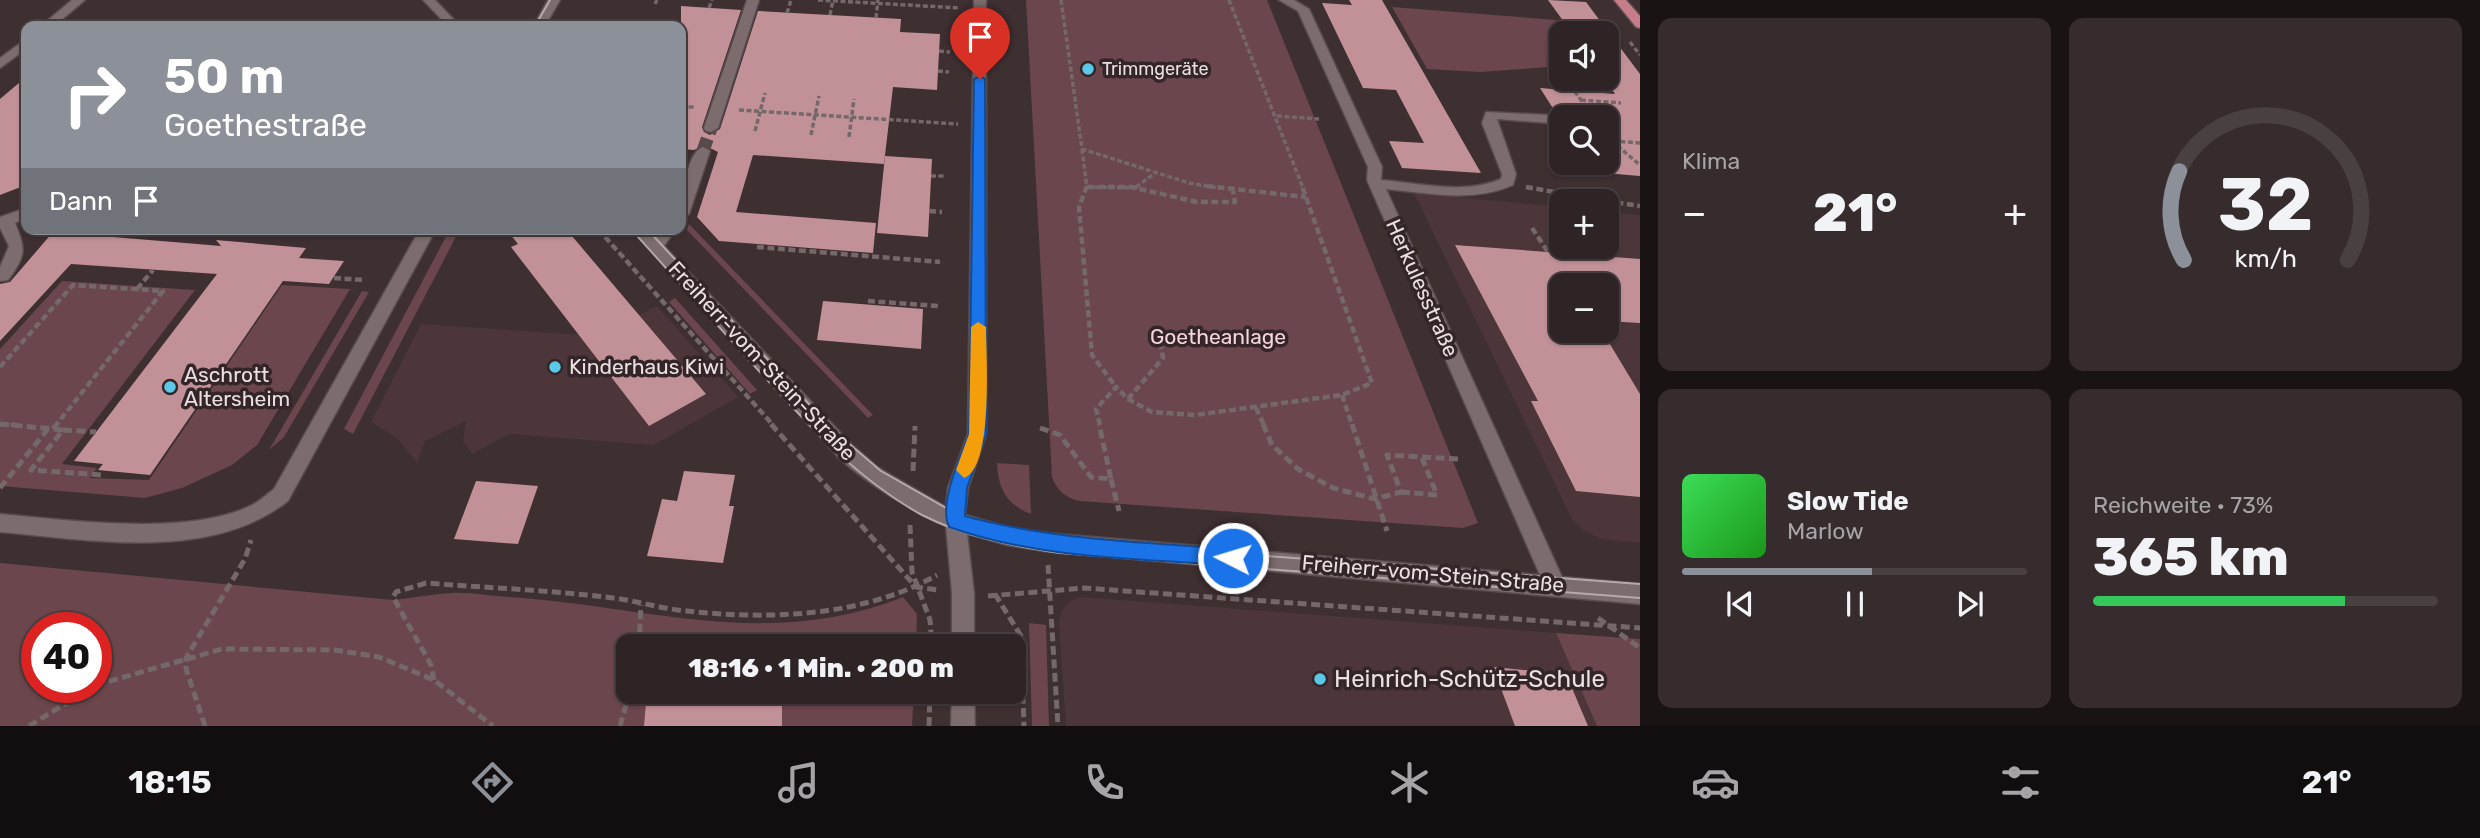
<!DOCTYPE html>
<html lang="de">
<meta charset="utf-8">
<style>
:root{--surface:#2e2325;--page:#362b2d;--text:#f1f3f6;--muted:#a7a4a7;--line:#494042;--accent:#8c9099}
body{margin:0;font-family:Rubik,sans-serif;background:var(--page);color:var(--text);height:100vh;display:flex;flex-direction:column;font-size:26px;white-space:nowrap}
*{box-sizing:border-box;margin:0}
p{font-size:23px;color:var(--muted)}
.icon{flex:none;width:38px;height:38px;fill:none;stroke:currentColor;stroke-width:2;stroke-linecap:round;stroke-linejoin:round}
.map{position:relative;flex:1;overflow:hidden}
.drawer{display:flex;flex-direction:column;gap:18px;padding:18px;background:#191314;width:840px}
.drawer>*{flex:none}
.banner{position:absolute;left:21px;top:21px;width:665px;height:214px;border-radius:14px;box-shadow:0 2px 5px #0004,0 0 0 2px var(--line);background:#8c9099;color:#fff;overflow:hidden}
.tools{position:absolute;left:1549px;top:21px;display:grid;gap:14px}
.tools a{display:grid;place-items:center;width:70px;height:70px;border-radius:14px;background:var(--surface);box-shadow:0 2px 5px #0004,0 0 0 2px var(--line);font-size:35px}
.speed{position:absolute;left:21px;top:612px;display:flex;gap:14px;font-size:35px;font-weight:700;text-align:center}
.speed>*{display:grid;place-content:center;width:91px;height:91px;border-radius:50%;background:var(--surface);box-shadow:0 2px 5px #0004,0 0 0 2px var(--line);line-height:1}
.speed .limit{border:10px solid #d22;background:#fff;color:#111}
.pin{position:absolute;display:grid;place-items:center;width:60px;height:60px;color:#fff;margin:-72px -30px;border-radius:50% 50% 50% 0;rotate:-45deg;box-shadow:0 0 7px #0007}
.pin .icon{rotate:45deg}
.me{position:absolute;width:77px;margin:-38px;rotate:275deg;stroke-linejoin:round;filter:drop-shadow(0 0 5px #0008)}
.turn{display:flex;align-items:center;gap:24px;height:147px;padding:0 28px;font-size:32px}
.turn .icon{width:91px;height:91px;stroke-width:2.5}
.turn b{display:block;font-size:49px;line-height:60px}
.then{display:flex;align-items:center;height:66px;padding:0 28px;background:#0003;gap:14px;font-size:26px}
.big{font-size:52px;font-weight:800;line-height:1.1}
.drawer .tile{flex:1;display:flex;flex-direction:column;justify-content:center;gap:10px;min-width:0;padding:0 24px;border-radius:14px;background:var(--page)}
.drawer .dial{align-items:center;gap:0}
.dial svg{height:182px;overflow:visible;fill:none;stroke:var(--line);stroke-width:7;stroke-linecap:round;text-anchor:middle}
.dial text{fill:var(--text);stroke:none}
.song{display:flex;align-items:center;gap:21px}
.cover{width:84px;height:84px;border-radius:10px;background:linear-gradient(135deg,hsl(130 70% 55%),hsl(120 70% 35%))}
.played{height:7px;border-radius:4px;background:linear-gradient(90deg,var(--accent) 55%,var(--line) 55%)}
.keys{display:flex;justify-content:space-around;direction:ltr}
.heat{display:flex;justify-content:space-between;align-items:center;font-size:38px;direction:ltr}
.charge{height:10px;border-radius:5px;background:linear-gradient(90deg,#34c759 73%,var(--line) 0)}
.drawer .tiles{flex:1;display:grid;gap:18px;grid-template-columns:repeat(2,1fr)}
.trip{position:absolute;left:616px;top:634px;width:410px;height:70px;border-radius:14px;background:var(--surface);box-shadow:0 2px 5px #0004,0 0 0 2px var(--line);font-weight:800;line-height:70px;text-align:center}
.dock{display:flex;height:112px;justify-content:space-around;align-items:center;background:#120e0f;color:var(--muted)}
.dock .icon{width:49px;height:49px}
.dock .on{color:var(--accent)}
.dock b{font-size:32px;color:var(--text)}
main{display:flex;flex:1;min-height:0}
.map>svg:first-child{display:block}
.built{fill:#4c363a;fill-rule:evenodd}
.green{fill:#6b464c;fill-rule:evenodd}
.building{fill:#c29198}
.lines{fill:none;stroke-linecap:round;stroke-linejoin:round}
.minor-tunnel{stroke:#584a4b;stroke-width:13;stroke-dasharray:13 6;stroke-linecap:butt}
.minor-casing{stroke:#584b4d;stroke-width:3}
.major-casing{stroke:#584b4d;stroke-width:3}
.path-far2{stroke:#756869;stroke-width:3.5;stroke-dasharray:5 2.5;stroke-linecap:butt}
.path-far1{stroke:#756869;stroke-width:4.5;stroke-dasharray:7 3.5;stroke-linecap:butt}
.path{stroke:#756869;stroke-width:5;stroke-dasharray:9 4.5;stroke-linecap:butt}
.minor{fill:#7d6c6e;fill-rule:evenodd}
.major{fill:#c77c8a;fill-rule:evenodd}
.tram{stroke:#b5aaab;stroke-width:2}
.route{fill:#1a73e8;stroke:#114b97;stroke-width:2}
.slow{fill:#f59e0b}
.poi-dot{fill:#5ac8e6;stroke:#342528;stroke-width:2.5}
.labels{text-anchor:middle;stroke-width:7;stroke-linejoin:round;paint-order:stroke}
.far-poi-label{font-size:18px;fill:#eae0e1;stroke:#342528;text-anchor:start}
.street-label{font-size:21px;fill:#eae0e1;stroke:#342528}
.park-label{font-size:21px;fill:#f6d6da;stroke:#342528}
.poi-label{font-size:21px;fill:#eae0e1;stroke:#342528;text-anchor:start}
.near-poi-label{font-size:24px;fill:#eae0e1;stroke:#342528;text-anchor:start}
</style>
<main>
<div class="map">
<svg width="1640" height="726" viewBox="0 0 1640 726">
<rect width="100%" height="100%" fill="#3e2f31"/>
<g class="built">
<path d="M1414,193L1561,207V247H1606L1607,212L1640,215V543L1602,539L1584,531L1573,521ZM1561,285H1606V331H1561Z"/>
<polygon points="657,306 738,397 654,445 509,434 472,454 463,441 466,421 425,441 417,463 397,438 371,422 421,324 596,336"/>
<polygon points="1081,597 1556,633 1597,726 1066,726 1059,622 1062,610 1070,601"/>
</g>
<g class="green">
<path d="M1026,0H1267L1478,523L1463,528L1080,501C1066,498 1057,491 1052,477Z"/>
<polygon points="1392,7 1556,20 1565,33 1561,33 1561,61 1546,60 1549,67 1480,72 1427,69"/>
<polygon points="689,224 873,415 868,418 687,230"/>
<polygon points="450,229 460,229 353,434 344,429"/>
<polygon points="62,281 195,290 62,464 97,468 90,478 149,480 282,285 350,289 257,445 232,465 182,488 145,498 0,486 0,349"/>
<polygon points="362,291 369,292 284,437 269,450"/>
<polygon points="675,298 757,390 750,394 669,302"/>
<path d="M997,463L1029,465L1031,514C1007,505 998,489 997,463Z"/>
<path d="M0,563L393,600C412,598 432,594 451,593C470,592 490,596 509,597C647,606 766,651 903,597L917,614L916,646H628V691H914L912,726H0ZM37,628H96V688H37Z"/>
<polygon points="1029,623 1046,625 1049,726 1032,726"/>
<polygon points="1556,633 1640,639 1640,726 1597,726"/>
</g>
<g class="building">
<polygon points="1349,0 1382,0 1481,173 1402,168 1389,141 1424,143 1396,90 1363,88 1322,3 1352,5"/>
<polygon points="1548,0 1586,2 1640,74 1640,176 1593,172 1587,163 1606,163 1606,117 1561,117 1561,121 1540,88 1615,94 1604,79 1606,33 1572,33"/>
<polygon points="681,6 741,10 702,127 704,132 710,135 720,129 758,11 901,19 900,32 940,34 937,90 893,87 884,164 753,155 736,212 876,223 873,253 719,241 697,217 718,152 704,145 694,150 681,149"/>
<polygon points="26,77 26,185 0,195 0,99"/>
<polygon points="885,156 932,159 928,237 877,233"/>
<polygon points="506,229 566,229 706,394 649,426 511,247 518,244"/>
<polygon points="53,232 221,246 216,240 306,248 299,258 344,261 329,284 283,281 150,475 98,470 103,464 74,461 217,274 71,264 0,341 0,284 10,282"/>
<polygon points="1455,245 1640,259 1640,323 1606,321 1606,285 1561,285 1561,331 1602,331 1640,394 1640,497 1576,491 1531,401 1538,401"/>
<polygon points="823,301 923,309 921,349 817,340"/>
<polygon points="684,471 735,475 729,506 734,506 723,563 647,556 662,499 677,501"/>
<polygon points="476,481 538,486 518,544 454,539"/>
<polygon points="1493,667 1566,674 1588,726 1515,726"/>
<polygon points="647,691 782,691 782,726 644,726"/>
</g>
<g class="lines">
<polyline class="minor-tunnel" points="703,151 711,128"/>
<defs>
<g id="minor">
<polygon points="72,0 85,0 54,26 41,26"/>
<polygon points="423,0 435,0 460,26 448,26"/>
<polygon points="548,0 560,0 545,26 502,26 508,22 537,20"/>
<polygon points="747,0 759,0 718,128 711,132 706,131 704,128"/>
<path d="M974,0H986V434L968,488L965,515L1007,527L1045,533L1540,575L1367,180L1368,167L1298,11L1279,0H1294L1309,9L1382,167L1381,180C1419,183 1464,195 1501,179L1502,174L1482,123L1486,112L1549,115L1556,119L1549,123L1497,119L1516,174L1513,185C1472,203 1429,193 1386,189L1562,577L1640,584V604L1045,551L1007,545L967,533L974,593V646H952V593L946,526C907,507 872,487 839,458L632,229H648L655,236L660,229H676L664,246L853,446L877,467L946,507L948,488L968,434Z"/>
<polygon points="26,39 26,49 0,68 0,58"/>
<path d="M703,147L710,151L689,214L681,219C681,203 686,152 703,147Z"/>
<path d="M26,208V218L15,223C26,250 26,256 8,280L0,281V267L9,246L0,228V217Z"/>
<path d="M420,229H436L288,501C210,562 92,540 0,532V514C70,520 188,537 252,505C260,501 267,494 274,489Z"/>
<polygon points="952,691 974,691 975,726 951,726"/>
</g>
<polygon id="major" points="1614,0 1626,0 1640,16 1640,28 1636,27"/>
</defs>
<use href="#minor" class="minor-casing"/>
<use href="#major" class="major-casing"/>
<g class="path-far2">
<polyline points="818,0 960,8"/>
<polyline points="1061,0 1082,149 1189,183 1217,188"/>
<polyline points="1229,0 1303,188"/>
<polyline points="655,4 657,0"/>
<polyline points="709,8 712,0"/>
<polyline points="787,13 791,0"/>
<polyline points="830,15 833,0"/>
<polyline points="876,18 878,0"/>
<polyline points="1630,42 1640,55"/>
<polyline points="939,51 950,52"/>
<polyline points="1555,64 1561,72"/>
<polyline points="938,71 949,72"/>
<polyline points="1566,79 1593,117"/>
<polyline points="1581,100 1621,103"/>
<polyline points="681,107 694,107"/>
<polyline points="739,110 958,124"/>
<polyline points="1277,116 1319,119"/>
<polyline points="755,131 765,93"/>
<polyline points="811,135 819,96"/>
<polyline points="1606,136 1640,165"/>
<polyline points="849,137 854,99"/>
<polyline points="1613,141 1640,143"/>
<polyline points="1082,149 1087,188"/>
<polyline points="931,176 944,176"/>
<polyline points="1087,187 1137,188"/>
<polyline points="1136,187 1154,174"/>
<polyline points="1526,187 1532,188"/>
</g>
<g class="path-far1">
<polyline points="1087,186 1079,207 1092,355 1116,387"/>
<polyline points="1207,186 1306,197"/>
<polyline points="1087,187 1131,187 1197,202 1235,202 1233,191"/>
<polyline points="1526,187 1605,201"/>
<polyline points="1606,201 1640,206"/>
<polyline points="929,211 942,212"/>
<polyline points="1532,228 1548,252"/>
<polyline points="598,229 773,425"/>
<polyline points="757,247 940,262"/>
<polyline points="334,278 364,280"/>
<polyline points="137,289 153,270"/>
<polyline points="868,301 938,306"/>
<polyline points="0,367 73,285 163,291 56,425"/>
<polyline points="1342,395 1352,425"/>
<polyline points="1128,399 1163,358 1158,330"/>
<polyline points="1256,408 1264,425"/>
<polyline points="0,424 16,425"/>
<polyline points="1100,425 1096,409 1116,387 1128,399 1152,412 1195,415 1342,395 1372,383 1302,186"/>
</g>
<g class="path">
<polyline points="0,424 63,430 31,470 102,475"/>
<polyline points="771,424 916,587 938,590"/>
<polyline points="1263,424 1272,445 1298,469 1333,488 1375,499 1401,492 1387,455 1458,459"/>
<polyline points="1352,424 1387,531"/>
<polyline points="1040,428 1060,435 1091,477 1111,479 1099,424"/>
<polyline points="53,429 57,424"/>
<polyline points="63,430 96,432"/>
<polyline points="913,471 915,426"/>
<polyline points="1111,479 1119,511"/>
<polyline points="0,488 48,429"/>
<polyline points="1401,492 1437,495 1422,458"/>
<polyline points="910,525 912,572 930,620 932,646"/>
<polyline points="1048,565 1058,726"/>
<polyline points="995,594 1021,636 1024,726"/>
<polyline points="988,596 1084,588 1640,628"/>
<polyline points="1598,618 1640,648"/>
<polyline points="639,646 641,605"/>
<path d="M434,680L431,665L393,597L396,592L426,583C488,588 551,590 613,598C638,601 662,609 687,611C769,620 863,617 937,575"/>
<polyline points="96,685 222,649 335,650 379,657 434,680 493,726"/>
<polyline points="29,726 91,688"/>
<polyline points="205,726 186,669 186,658 245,559 251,540"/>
<polyline points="620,726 630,691"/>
<polyline points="929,726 930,691"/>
</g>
<use href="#minor" class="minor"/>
<use href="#major" class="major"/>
<g class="tram">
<polyline points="535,26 550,0"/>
<path d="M631,229C674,277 716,324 759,371C808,425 858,480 922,515C965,537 1013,546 1060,553L1640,598"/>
<polyline points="647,229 833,430 881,471 955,513 1029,535 1078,542 1640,584"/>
</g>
</g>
<path class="route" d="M980,76L985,79L986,434L967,488L965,516C1052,540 1144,542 1233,549L1240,552L1242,558L1240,564L1233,566C1139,558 1038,559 949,527C938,504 961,456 969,434L974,79Z"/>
<path class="slow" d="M978,322L986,327C986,355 994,468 964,478L956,470L969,434L971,327Z"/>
<g class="poi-dot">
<circle cx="1088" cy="69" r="7"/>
<circle cx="555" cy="367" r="7"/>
<circle cx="170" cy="387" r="7"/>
<circle cx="1320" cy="679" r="7"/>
</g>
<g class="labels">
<g class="far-poi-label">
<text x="1102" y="75">Trimmgeräte</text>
</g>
<g class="street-label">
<text transform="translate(1422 288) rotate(66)" y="7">Herkulesstraße</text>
<text transform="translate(762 361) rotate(47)" y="7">Freiherr-vom-Stein-Straße</text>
<text transform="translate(1433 574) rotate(5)" y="7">Freiherr-vom-Stein-Straße</text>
</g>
<g class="park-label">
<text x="1218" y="344">Goetheanlage</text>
</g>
<g class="poi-label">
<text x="569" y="374">Kinderhaus Kiwi</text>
<text x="184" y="382">Aschrott<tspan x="184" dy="24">Altersheim</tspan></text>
</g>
<g class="near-poi-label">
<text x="1334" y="687">Heinrich-Schütz-Schule</text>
</g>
</g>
</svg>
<div class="tools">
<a><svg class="icon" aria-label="sound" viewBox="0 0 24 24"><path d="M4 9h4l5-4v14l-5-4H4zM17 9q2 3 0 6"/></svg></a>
<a><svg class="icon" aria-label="search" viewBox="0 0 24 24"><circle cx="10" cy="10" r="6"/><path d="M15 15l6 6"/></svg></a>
<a>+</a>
<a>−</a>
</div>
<div class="speed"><div class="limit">40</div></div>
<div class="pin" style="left:980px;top:79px;background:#d93025"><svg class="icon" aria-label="arrive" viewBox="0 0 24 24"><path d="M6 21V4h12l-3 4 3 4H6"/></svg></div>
<svg class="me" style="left:1233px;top:558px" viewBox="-20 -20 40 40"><circle r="17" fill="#1a73e8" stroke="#fff" stroke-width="3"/><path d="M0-11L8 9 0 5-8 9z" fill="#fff"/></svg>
<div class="trip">18:16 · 1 Min. · 200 m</div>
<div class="banner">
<div class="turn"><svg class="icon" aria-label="right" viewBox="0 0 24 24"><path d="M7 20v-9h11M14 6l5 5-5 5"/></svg><div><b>50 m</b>Goethestraße</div></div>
<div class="then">Dann<svg class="icon" aria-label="arrive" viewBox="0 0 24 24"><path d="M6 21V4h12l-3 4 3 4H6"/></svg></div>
</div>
</div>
<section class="drawer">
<div class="tiles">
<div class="tile"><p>Klima</p>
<div class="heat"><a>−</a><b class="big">21°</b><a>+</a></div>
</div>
<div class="tile dial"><svg viewBox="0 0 100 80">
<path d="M14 69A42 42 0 1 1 86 69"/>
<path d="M14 69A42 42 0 0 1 12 30" stroke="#8c9099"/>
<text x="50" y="56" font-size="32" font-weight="700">32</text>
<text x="50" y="72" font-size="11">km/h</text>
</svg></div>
<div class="tile">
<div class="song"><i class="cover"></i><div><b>Slow Tide</b><p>Marlow</p></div></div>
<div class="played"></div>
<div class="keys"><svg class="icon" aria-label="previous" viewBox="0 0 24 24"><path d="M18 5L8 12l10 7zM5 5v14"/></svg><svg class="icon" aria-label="pause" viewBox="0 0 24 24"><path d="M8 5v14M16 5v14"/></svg><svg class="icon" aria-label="next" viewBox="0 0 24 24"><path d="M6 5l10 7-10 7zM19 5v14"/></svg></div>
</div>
<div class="tile"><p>Reichweite · 73%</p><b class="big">365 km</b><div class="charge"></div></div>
</div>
</section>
</main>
<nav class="dock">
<b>18:15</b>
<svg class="icon on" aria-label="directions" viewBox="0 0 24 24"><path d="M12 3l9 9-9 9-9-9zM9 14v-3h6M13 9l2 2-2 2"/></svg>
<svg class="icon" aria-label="music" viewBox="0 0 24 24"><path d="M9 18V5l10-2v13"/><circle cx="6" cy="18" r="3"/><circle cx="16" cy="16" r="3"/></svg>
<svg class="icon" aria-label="phone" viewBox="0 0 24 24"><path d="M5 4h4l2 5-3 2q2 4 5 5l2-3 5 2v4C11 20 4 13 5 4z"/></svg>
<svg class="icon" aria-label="climate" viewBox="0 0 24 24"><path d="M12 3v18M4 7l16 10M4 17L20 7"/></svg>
<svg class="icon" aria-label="car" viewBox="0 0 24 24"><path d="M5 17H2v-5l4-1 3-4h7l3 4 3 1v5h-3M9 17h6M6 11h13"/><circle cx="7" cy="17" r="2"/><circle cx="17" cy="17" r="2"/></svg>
<svg class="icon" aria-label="filters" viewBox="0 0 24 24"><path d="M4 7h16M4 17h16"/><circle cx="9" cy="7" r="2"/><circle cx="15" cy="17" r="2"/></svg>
<b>21°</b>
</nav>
